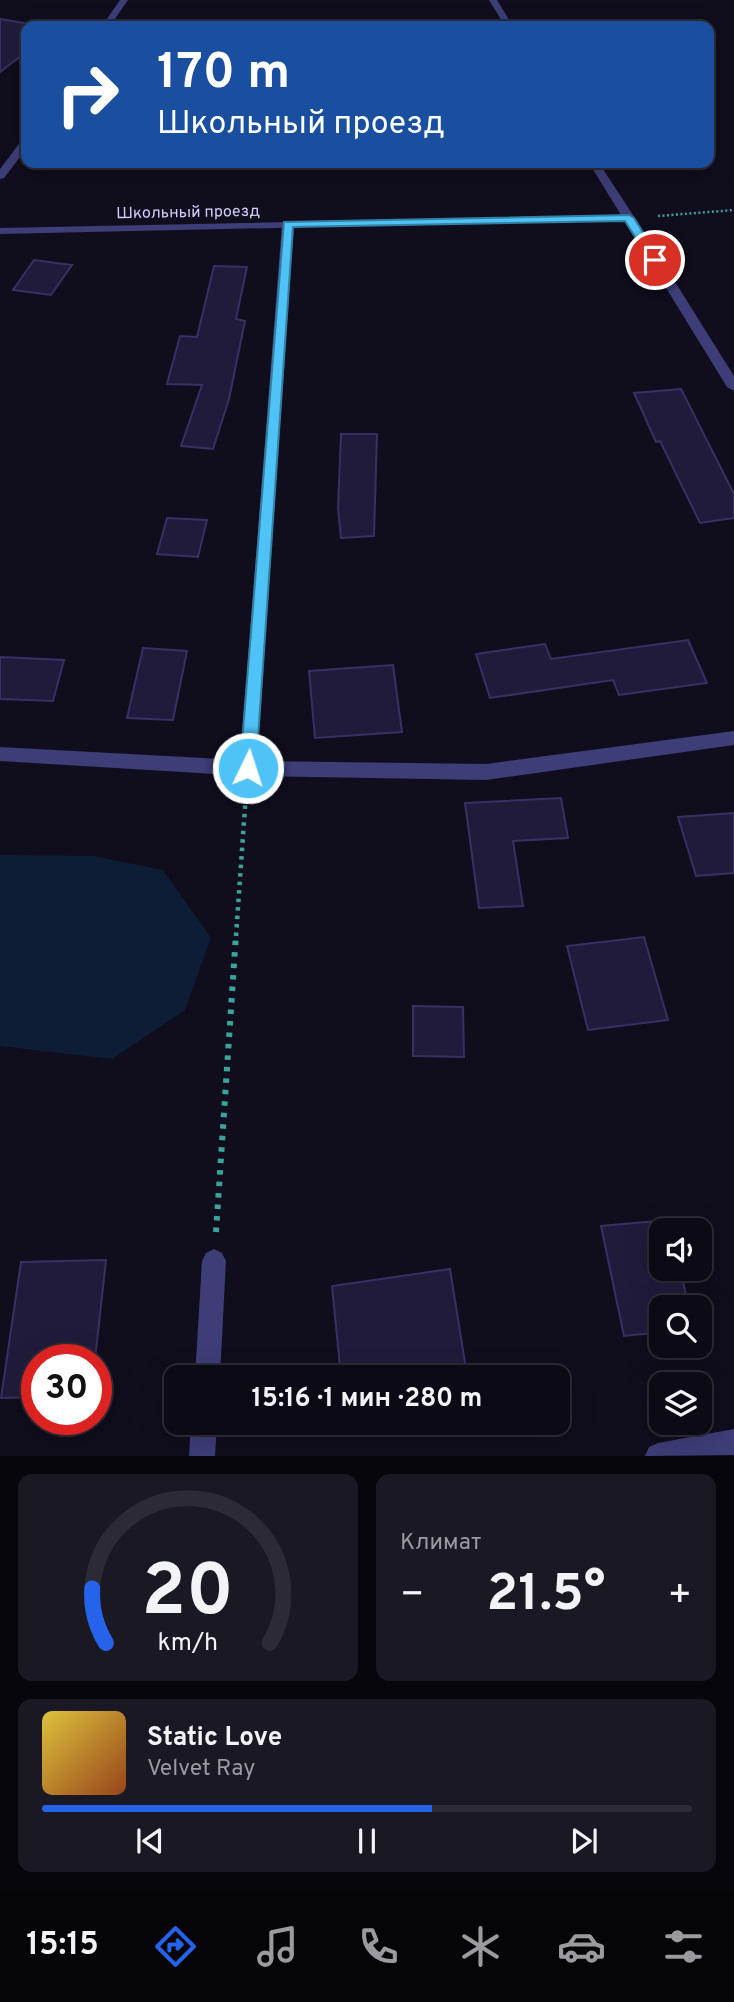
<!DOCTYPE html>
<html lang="ru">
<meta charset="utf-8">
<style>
:root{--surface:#0c0a15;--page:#1a1822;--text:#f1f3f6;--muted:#9a9aa0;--line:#2c2b34;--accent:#2563eb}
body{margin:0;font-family:Overpass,sans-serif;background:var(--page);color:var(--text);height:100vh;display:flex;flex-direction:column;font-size:26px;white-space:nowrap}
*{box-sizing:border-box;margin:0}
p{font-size:23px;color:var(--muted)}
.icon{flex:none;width:38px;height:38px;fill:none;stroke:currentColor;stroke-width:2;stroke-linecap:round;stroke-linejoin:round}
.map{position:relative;height:1456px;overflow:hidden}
.side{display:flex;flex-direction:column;gap:18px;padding:18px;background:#07060c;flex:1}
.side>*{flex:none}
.hud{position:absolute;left:21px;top:21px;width:693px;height:147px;border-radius:14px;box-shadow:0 7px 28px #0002,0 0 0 2px var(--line);background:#1a4fa0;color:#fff;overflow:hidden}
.controls{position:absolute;left:649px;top:1218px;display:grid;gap:14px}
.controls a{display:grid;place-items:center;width:63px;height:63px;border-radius:14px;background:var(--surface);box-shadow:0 7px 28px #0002,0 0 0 2px var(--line);font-size:35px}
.speed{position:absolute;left:21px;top:1344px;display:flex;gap:14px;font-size:35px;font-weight:700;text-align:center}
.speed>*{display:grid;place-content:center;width:91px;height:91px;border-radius:50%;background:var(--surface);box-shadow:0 7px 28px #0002,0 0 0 2px var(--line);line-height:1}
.speed .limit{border:10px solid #d22;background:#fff;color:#111}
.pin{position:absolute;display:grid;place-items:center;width:60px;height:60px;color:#fff;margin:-30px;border:4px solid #fff;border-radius:50%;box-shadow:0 2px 7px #0007}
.me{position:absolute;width:77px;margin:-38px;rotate:4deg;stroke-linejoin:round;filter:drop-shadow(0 0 5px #0008)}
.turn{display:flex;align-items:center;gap:24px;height:147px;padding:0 21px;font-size:32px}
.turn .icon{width:91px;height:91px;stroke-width:2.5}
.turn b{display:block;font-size:49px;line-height:60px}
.big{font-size:52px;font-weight:700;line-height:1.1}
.side .tile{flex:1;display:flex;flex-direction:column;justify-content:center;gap:10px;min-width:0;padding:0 24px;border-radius:14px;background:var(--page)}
.side .dial{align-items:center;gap:0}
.dial svg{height:182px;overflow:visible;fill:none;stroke:var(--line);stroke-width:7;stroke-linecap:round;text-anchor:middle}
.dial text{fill:var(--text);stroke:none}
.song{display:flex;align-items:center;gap:21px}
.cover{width:84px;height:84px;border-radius:10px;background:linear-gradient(135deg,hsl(50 70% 55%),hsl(20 70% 35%))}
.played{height:7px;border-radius:4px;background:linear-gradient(90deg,var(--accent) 60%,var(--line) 60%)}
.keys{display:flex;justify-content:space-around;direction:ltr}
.heat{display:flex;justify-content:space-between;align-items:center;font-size:38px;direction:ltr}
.side .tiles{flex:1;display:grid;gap:18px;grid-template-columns:1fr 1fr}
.tile:last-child{grid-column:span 2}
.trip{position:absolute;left:164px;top:1365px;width:406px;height:70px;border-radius:14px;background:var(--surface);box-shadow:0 7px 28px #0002,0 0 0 2px var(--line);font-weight:700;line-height:70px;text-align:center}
.dock{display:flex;height:112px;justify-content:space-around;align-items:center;background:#050408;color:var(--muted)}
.dock .icon{width:49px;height:49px}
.dock .selected{color:var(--accent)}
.dock b{font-size:32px;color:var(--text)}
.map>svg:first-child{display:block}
.water{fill:#0d1d36}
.building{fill:#211b3b;stroke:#392f65;stroke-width:2}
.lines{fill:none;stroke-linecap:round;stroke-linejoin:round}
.path-far2{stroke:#38a49b;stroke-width:2.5;stroke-dasharray:2 2.5;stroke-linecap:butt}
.path-far1{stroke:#38a49b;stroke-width:4.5;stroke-dasharray:3.5 5;stroke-linecap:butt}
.path{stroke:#38a49b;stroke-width:6;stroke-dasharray:4.5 7;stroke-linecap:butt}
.minor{fill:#3d3d77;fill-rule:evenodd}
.tertiary{fill:#3d3d77;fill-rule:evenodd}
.route{fill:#4fc3f7;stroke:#337fa1;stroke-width:2}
.labels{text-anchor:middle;stroke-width:7;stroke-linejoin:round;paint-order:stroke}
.far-street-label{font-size:16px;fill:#d1cdfa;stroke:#100d1c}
</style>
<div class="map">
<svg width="734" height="1456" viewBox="0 0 734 1456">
<rect width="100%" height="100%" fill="#100d1c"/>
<polygon class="water" points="0,855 93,856 163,870 211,938 185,1010 112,1059 0,1046"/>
<g class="building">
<polygon points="0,19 42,26 26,26 26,52 0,72"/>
<polygon points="34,260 72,265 51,295 13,290"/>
<polygon points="214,266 247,267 236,319 245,321 229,399 213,449 181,446 202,385 167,384 180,336 197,337"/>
<polygon points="681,389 734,494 734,518 700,523 660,441 656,442 634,393"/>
<polygon points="341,434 377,434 374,536 341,538 338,508"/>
<polygon points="167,518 207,520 198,557 157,554"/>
<polygon points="688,640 707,683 619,695 613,680 490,698 476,654 545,644 551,659"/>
<polygon points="143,648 187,651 173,720 127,718"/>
<polygon points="0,657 64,660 53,701 0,699"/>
<polygon points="393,665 402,732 315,738 309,671"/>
<polygon points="561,798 568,838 513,841 523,906 479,908 465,803"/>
<polygon points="734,813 734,873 696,876 678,817"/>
<polygon points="644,937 668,1020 588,1030 567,946"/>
<polygon points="413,1006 463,1007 464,1057 413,1056"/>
<polygon points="668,1220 671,1230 662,1230 662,1269 680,1269 689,1307 662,1307 662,1332 624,1336 601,1226"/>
<polygon points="106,1260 95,1360 37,1360 37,1397 1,1398 21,1262"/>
<polygon points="450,1269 466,1369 411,1377 341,1377 332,1286"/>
</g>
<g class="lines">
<polyline class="path-far2" points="658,216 734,210"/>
<polyline class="path-far1" points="236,936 246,793"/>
<polyline class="path" points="216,1232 236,934"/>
<g class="minor">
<polygon points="120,0 128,0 110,26 102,26"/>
<polygon points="26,139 26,149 4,178 0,179 0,169 22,140"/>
<polygon points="625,216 635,218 734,376 734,391 727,387 623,218"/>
<polygon points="288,221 294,224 257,761 486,764 734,731 734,745 486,780 248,776 0,761 0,747 240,760 282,224"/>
<polygon points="214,1249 222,1253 226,1261 220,1377 195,1377 202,1261 206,1253"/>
<polygon points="191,1423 217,1423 215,1456 189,1456"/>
<polygon points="734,1429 734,1455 645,1456 649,1447 658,1443"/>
</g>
<g class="tertiary">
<polygon points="489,0 497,0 513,26 505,26"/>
<polygon points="589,163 599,163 635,218 633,220 0,234 0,228 621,215"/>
</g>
</g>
<polygon class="route" points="629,215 634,218 660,260 659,262 651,262 625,221 293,227 256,768 254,772 242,772 240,768 284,222"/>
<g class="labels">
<g class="far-street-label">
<text transform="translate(188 211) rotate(-1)" y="6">Школьный проезд</text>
</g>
</g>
</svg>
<div class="controls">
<a><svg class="icon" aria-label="sound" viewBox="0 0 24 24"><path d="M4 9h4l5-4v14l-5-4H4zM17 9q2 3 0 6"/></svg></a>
<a><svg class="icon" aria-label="search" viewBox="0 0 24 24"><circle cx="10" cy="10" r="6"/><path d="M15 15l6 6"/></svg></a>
<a><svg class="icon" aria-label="layers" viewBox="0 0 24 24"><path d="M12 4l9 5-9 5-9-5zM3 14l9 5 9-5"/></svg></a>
</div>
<div class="speed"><div class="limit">30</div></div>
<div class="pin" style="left:655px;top:260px;background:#d93025"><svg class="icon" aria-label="arrive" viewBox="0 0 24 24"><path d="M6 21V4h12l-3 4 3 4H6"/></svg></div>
<svg class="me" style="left:248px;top:768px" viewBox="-20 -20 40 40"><circle r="17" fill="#4fc3f7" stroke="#fff" stroke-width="3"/><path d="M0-11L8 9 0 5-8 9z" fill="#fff"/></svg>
<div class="trip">15:16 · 1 мин · 280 m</div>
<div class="hud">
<div class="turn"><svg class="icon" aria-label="right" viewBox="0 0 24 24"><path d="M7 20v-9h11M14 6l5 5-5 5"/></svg><div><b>170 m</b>Школьный проезд</div></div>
</div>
</div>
<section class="side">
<div class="tiles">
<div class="tile dial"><svg viewBox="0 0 100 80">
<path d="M14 69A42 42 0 1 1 86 69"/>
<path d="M14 69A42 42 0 0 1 8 45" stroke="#2563eb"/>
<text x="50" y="56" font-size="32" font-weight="700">20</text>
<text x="50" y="72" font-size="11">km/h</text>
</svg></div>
<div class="tile"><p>Климат</p>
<div class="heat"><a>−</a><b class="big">21.5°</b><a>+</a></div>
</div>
<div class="tile">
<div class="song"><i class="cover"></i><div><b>Static Love</b><p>Velvet Ray</p></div></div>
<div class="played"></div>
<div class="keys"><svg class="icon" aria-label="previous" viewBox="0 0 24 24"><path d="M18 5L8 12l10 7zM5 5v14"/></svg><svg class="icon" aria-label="pause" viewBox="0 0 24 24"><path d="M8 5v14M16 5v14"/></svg><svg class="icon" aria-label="next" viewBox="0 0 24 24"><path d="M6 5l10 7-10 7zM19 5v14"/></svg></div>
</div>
</div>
</section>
<nav class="dock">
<b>15:15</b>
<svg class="icon selected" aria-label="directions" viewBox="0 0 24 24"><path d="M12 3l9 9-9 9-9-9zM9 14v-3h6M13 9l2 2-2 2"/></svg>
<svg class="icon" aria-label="music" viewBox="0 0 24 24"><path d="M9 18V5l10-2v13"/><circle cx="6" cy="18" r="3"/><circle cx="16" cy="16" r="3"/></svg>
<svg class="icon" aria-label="phone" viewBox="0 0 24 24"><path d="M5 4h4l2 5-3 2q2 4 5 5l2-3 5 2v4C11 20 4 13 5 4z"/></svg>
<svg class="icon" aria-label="climate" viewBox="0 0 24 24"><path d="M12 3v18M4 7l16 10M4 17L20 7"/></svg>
<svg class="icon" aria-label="car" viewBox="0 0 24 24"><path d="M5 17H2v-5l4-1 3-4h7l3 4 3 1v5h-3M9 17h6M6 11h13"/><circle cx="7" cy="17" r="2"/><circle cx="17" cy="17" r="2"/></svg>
<svg class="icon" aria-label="filters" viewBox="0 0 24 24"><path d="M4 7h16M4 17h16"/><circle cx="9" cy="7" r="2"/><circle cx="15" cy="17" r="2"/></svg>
</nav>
